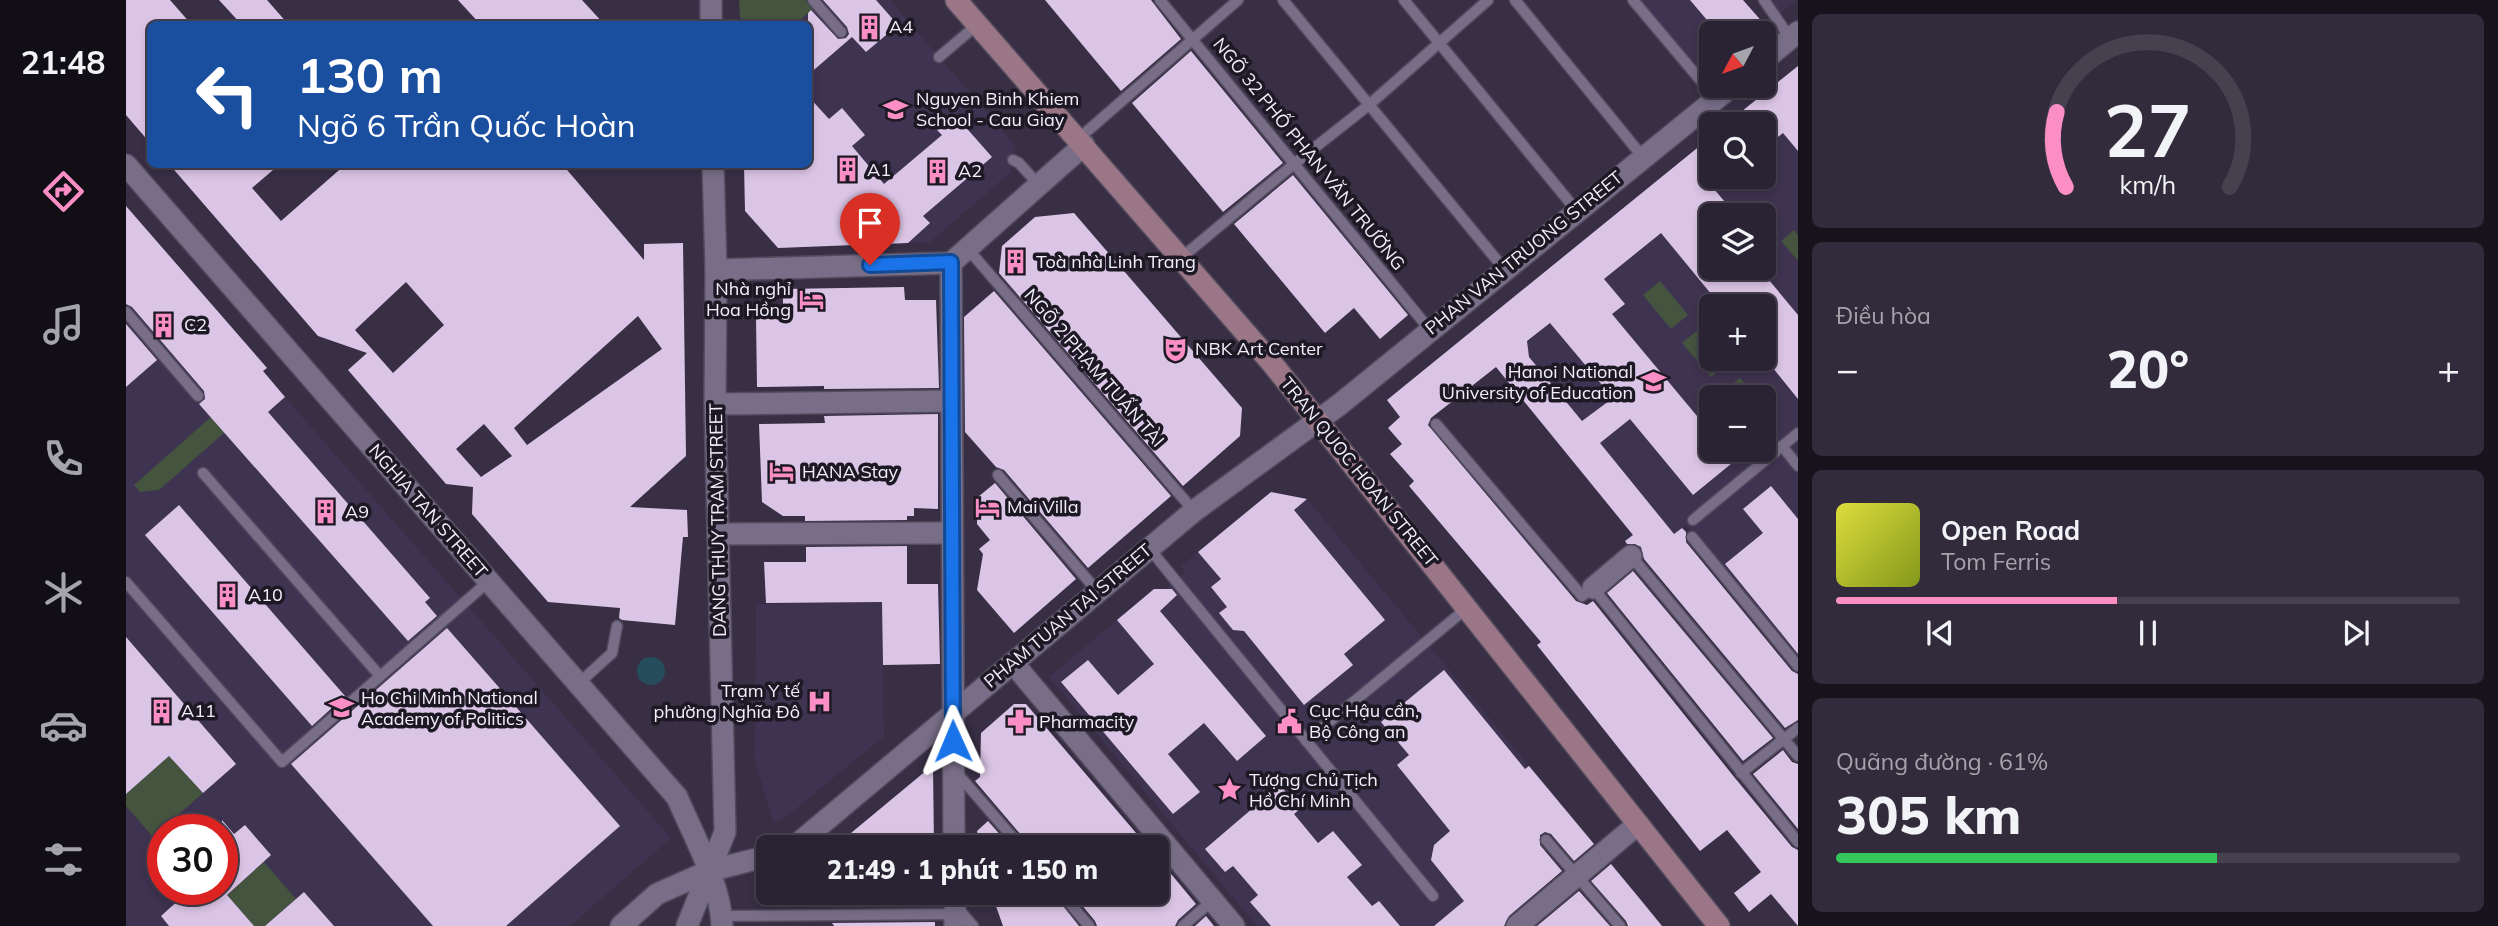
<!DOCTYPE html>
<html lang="vi">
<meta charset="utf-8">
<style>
:root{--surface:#2a2334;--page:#322b3c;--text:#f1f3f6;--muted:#a5a4ac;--line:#46404f;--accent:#fb8fc5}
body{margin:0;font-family:Mulish,sans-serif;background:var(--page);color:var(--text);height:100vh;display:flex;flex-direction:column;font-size:26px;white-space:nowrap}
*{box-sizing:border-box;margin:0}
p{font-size:23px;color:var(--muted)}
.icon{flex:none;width:38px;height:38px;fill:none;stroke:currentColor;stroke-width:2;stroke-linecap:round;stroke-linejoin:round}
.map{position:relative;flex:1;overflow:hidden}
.drawer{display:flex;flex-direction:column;gap:14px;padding:14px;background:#17131d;width:700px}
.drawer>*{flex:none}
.banner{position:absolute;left:21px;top:21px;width:665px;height:147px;border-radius:10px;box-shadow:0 4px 10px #0003,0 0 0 2px var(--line);background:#1a4fa0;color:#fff;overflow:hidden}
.needle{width:46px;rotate:229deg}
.fabs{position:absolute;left:1573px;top:21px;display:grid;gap:14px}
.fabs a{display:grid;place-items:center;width:77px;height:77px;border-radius:10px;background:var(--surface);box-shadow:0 4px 10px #0003,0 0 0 2px var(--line);font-size:35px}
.speed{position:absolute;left:21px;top:814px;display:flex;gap:14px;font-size:35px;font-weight:700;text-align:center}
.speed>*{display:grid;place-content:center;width:91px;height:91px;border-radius:50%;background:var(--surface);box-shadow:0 4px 10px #0003,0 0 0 2px var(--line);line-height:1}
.speed .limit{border:10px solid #d22;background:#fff;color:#111}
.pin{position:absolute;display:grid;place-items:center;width:60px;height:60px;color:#fff;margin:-72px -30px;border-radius:50% 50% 50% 0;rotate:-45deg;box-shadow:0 0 7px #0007}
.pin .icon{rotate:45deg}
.me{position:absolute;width:77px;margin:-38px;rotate:359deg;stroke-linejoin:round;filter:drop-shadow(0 0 5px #0008)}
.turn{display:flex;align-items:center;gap:24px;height:147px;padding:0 35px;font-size:32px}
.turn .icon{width:91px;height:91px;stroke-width:2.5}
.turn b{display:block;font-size:49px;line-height:60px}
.big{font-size:52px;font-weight:800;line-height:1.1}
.drawer .widget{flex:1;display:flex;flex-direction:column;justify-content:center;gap:10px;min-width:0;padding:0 24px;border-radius:10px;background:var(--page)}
.drawer .dial{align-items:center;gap:0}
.dial svg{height:182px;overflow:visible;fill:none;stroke:var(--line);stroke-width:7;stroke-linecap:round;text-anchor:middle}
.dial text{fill:var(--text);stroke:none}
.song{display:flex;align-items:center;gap:21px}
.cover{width:84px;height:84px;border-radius:10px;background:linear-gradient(135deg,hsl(60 70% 55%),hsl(70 70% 35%))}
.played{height:7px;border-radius:4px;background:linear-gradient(90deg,var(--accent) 45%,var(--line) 45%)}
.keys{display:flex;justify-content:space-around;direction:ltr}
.heat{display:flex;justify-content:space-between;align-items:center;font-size:38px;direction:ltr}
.charge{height:10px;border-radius:5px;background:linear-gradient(90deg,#34c759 61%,var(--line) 0)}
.trip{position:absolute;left:630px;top:835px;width:413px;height:70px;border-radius:10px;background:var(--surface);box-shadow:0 4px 10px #0003,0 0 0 2px var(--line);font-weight:800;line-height:70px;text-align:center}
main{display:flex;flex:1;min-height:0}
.menu{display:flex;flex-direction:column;width:126px;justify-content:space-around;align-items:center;background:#110e15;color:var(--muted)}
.menu .icon{width:49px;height:49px}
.menu .on{color:var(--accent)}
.menu b{font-size:32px;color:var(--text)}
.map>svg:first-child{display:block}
.built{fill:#3e3350;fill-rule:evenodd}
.green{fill:#44543f}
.water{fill:#254d5c}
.building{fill:#dbc5e6;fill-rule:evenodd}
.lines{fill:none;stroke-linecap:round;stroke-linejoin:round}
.lane-casing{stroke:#524b5d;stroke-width:13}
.street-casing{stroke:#524b5d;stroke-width:24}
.secondary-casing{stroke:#524b5d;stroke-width:24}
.lane{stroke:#786e88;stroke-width:10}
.street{stroke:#786e88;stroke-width:21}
.secondary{stroke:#9b7686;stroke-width:21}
.route-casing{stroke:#114b97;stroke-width:18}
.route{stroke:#1a73e8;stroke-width:12}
.labels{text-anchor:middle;stroke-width:7;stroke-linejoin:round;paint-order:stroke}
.poi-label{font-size:18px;fill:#f3eefd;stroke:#1d1924;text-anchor:start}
.street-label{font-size:18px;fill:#f3eefd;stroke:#1d1924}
</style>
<main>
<nav class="menu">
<b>21:48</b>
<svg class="icon on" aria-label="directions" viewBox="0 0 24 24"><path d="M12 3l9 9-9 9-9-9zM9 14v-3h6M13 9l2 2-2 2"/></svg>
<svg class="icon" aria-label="music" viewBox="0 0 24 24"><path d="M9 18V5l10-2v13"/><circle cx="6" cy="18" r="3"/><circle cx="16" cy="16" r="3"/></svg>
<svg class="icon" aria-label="phone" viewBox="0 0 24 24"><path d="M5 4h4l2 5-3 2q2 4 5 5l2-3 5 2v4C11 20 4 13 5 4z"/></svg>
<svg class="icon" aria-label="climate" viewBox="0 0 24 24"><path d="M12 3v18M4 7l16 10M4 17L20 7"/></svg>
<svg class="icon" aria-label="car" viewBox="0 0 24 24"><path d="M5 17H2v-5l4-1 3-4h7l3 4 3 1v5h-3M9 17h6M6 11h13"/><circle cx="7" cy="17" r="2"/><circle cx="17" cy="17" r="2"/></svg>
<svg class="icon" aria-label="filters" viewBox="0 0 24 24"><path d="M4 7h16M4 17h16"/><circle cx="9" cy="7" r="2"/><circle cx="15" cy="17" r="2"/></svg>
</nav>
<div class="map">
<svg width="1672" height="926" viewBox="0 0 1672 926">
<rect width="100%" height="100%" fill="#382f45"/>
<g class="built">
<polygon points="613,0 764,0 889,145 885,172 804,242 652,248 619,211 618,165 682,164 682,24 614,24"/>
<polygon points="1512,0 1618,0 1643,30 1638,33 1586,33 1585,77 1581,81"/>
<polygon points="1634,0 1671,0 1649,18"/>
<path d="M1672,120V664L1559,525L1516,561L1499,541L1506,534L1369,367L1603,177H1638V148ZM1586,215H1638V268H1586ZM1586,306H1638V359H1586ZM1586,397H1638V450H1586Z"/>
<path d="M0,206L141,368L137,372L545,838L444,926H0ZM37,830H96V889H37Z"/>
<polygon points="1145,492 1181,499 1443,814 1308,926 1131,926 923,677 1028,589 1039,589 1049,581 1059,572 1055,566"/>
<polygon points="756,602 758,736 660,817 647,822 629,760 630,604"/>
</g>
<g class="green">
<polygon points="613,0 679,0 687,9 669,24 621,24 614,17"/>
<polygon points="1668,230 1672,235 1672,261 1655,241"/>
<polygon points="1534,281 1562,315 1545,329 1517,295"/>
<polygon points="1573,329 1585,343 1586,359 1598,359 1602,363 1585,377 1556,343"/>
<polygon points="1614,378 1630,397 1601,397 1597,392"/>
<polygon points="85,417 99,432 33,490 14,492 8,485"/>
<polygon points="43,756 77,793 27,837 0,806 0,794"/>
<polygon points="138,862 170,899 139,926 128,926 101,895"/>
</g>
<circle class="water" cx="525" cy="671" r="14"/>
<g class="building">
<polygon points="0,0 44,0 65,24 24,24 24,143 0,115"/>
<polygon points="93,0 141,0 162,24 115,24"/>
<polygon points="332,0 456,0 478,24 354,24"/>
<polygon points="697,0 750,0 772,25 740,52 726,37 682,75 682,13 685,10 712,39 720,38 723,34 721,27"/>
<polygon points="919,0 1025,0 1055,39 995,91"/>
<polygon points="1564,0 1617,0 1646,33 1592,33"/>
<polygon points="1065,51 1157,163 1097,212 1006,103"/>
<polygon points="1672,66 1672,151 1657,133 1638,148 1638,124 1600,124"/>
<polygon points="682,96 703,119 716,108 739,135 726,146 758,184 816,135 811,130 829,115 866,157 797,216 804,223 782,243 758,244 724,205 729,245 652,248 619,211 618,164 682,164"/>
<path d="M1586,136V177H1603L1588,189L1610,215H1586V268H1633L1672,315V399L1638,357V306H1595L1535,233L1478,279L1499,304L1486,314L1586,434V450H1622L1567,495L1504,419L1474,443L1548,534L1556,528L1560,532V542L1666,671L1672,674V720L1659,728L1518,559L1515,547L1509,544H1501L1499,541L1507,535L1370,367L1305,418L1302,425L1450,601L1461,605L1467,601L1609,778L1666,847L1672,850V926L1645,894L1623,912L1608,893L1635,872L1601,830L1574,851L1411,645L1415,642L1283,486L1288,481L1264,454L1276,444L1262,428L1274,417L1261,400ZM1424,323L1487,398L1456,421L1403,357L1401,341Z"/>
<path d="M43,164H154L126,188L155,221L220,164H436L518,260V244L557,243L560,456L504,507L561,510L562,537H557L549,625L496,620L493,618L494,608L422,602L346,514L347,487L320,484L222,370L241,353L192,336ZM280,282L318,325L267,373L229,330ZM512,316L536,349L401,445L388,428ZM358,424L386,456L355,477L330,449Z"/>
<polygon points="1167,175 1282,315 1254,339 1228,308 1199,333 1108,224"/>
<polygon points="0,206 141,368 137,371 159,397 142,412 304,598 299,602 311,616 282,641 73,404 79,399 78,391 6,307 0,304"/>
<polygon points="948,213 1116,408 1114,436 1057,486 873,273 876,246 909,217"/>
<polygon points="778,287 779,300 810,300 813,388 698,389 698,386 631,387 630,318 657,318 657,289"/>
<polygon points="868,291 1045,496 962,568 878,470 870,467 839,432 838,317"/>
<polygon points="0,324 31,360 0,387"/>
<polygon points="812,414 812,509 788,508 788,516 781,516 781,520 679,521 679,516 657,516 636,502 633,424 699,423 698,416"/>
<polygon points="869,483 950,579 888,633 851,590 857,554 853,549 864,540 851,524 852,497"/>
<polygon points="1645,486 1672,519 1672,654 1599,564 1637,533 1617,509"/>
<polygon points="1145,492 1181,499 1168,510 1259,620 1218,654 1227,665 1178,705 1118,631 1107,630 1093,613 1101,607 1085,587 1095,579 1072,552"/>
<polygon points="53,505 219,696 186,726 19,535"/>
<polygon points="781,546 781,584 812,584 814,664 757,665 756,602 640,603 638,562 680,562 680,547"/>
<polygon points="1507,571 1647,738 1617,761 1481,593"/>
<polygon points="1028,589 1046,589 1051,595 1034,611 1140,736 1111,761 1078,723 1042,754 1074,792 1047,814 935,682 962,660 992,695 1028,664 991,620"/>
<polygon points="321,628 494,826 380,926 307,926 165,764"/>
<polygon points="0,637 110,764 77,793 43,756 0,794"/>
<polygon points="1318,670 1399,769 1403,766 1468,844 1448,861 1425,834 1419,832 1414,835 1414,845 1436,871 1383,916 1378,926 1308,926 1338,901 1305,860 1308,845 1324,831 1271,765 1283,755 1255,722"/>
<polygon points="888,704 900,704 1022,847 903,847 901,842 849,781 854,777 855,733"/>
<polygon points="1657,750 1666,762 1672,764 1672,829 1627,774"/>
<polygon points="807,765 808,847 708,847 725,833"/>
<polygon points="1154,785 1174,809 1168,814 1192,843 1207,831 1236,865 1221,877 1246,906 1253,901 1274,926 1145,926 1124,902 1132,895 1107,866 1099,872 1079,849"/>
<polygon points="96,820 108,834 119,825 145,855 101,895 128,926 43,926 35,916 65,889 96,890"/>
<polygon points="862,821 885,847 854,847 851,831"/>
<polygon points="1031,857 1070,904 1052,920 1049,926 971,926 969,921 945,892 1031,892"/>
<polygon points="1485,864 1514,899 1536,926 1502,926 1500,921 1465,881"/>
<polygon points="1453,891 1484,926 1411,926"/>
<polygon points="178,892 208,926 139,926 170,899"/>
<polygon points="681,892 809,892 809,906 693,907"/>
<polygon points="865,892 926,892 953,926 877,926"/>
<polygon points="1080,916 1088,926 1069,926"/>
<polygon points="809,922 809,926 708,926 706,923"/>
</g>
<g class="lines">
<defs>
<g id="lane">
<polyline points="687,0 715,32"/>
<polyline points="1034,0 1304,330"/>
<polyline points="1157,0 1379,270"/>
<polyline points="1278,0 1450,210"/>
<polyline points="1389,0 1516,156"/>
<polyline points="1507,0 1576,82 1586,102"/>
<polyline points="1638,0 1664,38"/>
<polyline points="813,57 852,24"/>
<polyline points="951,140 1112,0"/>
<polyline points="887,160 893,163 913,185"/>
<polyline points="742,245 744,265"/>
<polyline points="841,248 1068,511"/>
<polyline points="1055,258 1168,164 1244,104 1362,0"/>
<polyline points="0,312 72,396"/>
<polyline points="1310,424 1456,596 1467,588 1672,842"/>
<polyline points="1656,446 1672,466"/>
<polyline points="77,473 254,676"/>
<polyline points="872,475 972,592"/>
<polyline points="1567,520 1672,433"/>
<polyline points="1566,537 1672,666"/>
<polyline points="1023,548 1307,896"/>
<polyline points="1505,556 1672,756"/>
<polyline points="0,582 156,762 363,581"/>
<polyline points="452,684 486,653 491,626"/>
<polyline points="1180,741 1341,608"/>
<polyline points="830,772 895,847"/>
<polyline points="1615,773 1672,728"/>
<polyline points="1420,840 1494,926"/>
<polyline points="934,892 963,926"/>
<polyline points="831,907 847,926"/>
<polyline points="596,916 829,914"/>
<polyline points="1057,926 1087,900"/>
</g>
<g id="street">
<polyline points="585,24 585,0"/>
<polyline points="1638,60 1672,32"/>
<path d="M0,165L551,797C567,835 595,884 596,926"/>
<polyline points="590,270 825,263"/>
<polyline points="589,404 825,401"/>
<polyline points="592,534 826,533"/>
<polyline points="1467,588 1505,556"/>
<polyline points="887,663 1108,926"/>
<polyline points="668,847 1068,511 1213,405 1606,86"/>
<polyline points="828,847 825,263 958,145"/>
<polyline points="829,892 829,926"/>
<polyline points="495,926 531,894 583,871 642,856"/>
<polyline points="561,926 599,832 589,404 590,270 587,164"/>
<polyline points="1391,926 1512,824"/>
</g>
<polyline id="secondary" points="830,0 1145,362 1593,926"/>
</defs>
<use href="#lane" class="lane-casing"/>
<use href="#street" class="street-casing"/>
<use href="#secondary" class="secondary-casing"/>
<use href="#lane" class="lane"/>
<use href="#street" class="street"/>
<use href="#secondary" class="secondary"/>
</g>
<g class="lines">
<defs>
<polyline id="route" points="744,265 825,262 827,741"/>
</defs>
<use href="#route" class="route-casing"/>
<use href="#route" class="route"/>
</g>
<defs>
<symbol id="building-bare" viewBox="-9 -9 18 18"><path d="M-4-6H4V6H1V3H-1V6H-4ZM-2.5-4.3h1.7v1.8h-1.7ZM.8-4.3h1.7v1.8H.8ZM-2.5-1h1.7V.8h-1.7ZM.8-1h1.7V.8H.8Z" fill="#fb8fc5" stroke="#1d1924" stroke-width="2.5" paint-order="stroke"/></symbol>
<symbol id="school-bare" viewBox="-9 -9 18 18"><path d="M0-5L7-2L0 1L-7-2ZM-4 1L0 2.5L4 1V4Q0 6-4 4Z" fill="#fb8fc5" stroke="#1d1924" stroke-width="2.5" paint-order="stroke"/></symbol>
<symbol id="hotel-bare" viewBox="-9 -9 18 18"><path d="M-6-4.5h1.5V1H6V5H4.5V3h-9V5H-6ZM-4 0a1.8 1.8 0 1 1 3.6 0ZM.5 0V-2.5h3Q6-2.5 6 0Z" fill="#fb8fc5" stroke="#1d1924" stroke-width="2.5" paint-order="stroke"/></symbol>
<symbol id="theatre-bare" viewBox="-9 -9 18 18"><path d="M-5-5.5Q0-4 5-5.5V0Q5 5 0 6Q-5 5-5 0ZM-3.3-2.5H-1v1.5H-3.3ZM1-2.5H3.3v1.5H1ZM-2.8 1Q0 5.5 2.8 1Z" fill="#fb8fc5" stroke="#1d1924" stroke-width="2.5" paint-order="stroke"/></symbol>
<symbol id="university-bare" viewBox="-9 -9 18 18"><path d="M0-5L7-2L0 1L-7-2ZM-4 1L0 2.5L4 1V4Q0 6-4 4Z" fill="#fb8fc5" stroke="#1d1924" stroke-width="2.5" paint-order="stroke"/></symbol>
<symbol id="hospital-bare" viewBox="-9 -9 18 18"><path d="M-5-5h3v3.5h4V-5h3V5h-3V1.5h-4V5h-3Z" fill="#fb8fc5" stroke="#1d1924" stroke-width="2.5" paint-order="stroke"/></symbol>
<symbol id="civic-bare" viewBox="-9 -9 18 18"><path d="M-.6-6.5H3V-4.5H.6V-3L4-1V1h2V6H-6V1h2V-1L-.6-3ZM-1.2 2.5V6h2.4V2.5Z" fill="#fb8fc5" stroke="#1d1924" stroke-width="2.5" paint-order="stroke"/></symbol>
<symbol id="pharmacy-bare" viewBox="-9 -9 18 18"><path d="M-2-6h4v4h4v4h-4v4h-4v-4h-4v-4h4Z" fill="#fb8fc5" stroke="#1d1924" stroke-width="2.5" paint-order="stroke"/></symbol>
<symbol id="sight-bare" viewBox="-9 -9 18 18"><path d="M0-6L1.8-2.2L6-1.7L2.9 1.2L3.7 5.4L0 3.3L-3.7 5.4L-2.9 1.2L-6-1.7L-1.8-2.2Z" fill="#fb8fc5" stroke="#1d1924" stroke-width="2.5" paint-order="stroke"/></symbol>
</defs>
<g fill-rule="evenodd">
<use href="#building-bare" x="726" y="10" width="35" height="35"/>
<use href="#school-bare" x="752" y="92" width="35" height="35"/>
<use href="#building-bare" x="704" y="152" width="35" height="35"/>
<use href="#building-bare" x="794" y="154" width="35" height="35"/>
<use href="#building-bare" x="872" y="244" width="35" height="35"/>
<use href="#hotel-bare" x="668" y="282" width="35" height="35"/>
<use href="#building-bare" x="20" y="308" width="35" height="35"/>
<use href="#theatre-bare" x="1032" y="332" width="35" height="35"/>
<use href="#university-bare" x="1510" y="364" width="35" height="35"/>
<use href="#hotel-bare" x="638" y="454" width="35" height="35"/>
<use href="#hotel-bare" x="844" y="490" width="35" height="35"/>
<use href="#building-bare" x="182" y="494" width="35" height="35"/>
<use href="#building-bare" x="84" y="578" width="35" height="35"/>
<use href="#hospital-bare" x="676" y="684" width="35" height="35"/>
<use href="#university-bare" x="198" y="690" width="35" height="35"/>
<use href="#building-bare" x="18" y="694" width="35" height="35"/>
<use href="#civic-bare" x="1146" y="704" width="35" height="35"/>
<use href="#pharmacy-bare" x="876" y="704" width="35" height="35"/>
<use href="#sight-bare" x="1086" y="772" width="35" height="35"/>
</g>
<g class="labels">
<g class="poi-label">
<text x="763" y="33">A4</text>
<text x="790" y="105">Nguyen Binh Khiem<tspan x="790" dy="21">School - Cau Giay</tspan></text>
<text x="741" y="176">A1</text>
<text x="832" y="177">A2</text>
<text x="910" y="268">Toà nhà Linh Trang</text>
<text x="665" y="295" text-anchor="end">Nhà nghỉ<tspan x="665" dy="21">Hoa Hồng</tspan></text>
<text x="58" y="331">C2</text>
<text x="1069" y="355">NBK Art Center</text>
<text x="1507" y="378" text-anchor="end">Hanoi National<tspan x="1507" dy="21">University of Education</tspan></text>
<text x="676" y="478">HANA Stay</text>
<text x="881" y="513">Mai Villa</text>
<text x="219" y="518">A9</text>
<text x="122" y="601">A10</text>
<text x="674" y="697" text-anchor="end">Trạm Y tế<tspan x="674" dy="21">phường Nghĩa Đô</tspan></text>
<text x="235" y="704">Ho Chi Minh National<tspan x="235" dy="21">Academy of Politics</tspan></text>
<text x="55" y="717">A11</text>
<text x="1183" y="717">Cục Hậu cần,<tspan x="1183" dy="21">Bộ Công an</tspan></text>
<text x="913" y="728">Pharmacity</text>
<text x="1123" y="786">Tượng Chủ Tịch<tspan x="1123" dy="21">Hồ Chí Minh</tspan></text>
</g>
<g class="street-label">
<text transform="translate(1183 154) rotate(51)" y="6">NGÕ 32 PHỐ PHAN VĂN TRƯỜNG</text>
<text transform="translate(1398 253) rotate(-39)" y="6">PHAN VAN TRUONG STREET</text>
<text transform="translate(968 368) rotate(49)" y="6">NGÕ 2 PHẠM TUẤN TÀI</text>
<text transform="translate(1233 472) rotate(51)" y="6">TRAN QUOC HOAN STREET</text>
<text transform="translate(302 511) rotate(49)" y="6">NGHIA TAN STREET</text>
<text transform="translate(592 520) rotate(-91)" y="6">DANG THUY TRAM STREET</text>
<text transform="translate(942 616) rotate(-40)" y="6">PHAM TUAN TAI STREET</text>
</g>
</g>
</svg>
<div class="fabs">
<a><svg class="needle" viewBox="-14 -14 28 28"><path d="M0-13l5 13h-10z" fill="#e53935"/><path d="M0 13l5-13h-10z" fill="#a5a4ac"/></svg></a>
<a><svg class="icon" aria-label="search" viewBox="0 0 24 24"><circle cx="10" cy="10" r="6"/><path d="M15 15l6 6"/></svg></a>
<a><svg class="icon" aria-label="layers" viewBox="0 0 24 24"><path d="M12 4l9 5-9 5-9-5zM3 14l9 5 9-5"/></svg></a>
<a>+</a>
<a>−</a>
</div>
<div class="speed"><div class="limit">30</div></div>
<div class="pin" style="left:744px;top:265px;background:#d93025"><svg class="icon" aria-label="arrive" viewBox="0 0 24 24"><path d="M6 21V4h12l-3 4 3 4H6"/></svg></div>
<svg class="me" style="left:827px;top:741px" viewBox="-20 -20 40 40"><path d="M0-17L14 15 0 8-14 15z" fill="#1a73e8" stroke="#fff" stroke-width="4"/></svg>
<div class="trip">21:49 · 1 phút · 150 m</div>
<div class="banner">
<div class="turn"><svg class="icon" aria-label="left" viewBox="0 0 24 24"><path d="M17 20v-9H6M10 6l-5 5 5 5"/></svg><div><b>130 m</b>Ngõ 6 Trần Quốc Hoàn</div></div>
</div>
</div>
<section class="drawer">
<div class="widget dial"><svg viewBox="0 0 100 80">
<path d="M14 69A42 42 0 1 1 86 69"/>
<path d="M14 69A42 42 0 0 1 10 36" stroke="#fb8fc5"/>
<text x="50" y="56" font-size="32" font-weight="700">27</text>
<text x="50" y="72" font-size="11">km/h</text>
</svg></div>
<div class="widget"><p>Điều hòa</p>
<div class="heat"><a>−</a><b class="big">20°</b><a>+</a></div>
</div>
<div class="widget">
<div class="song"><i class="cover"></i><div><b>Open Road</b><p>Tom Ferris</p></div></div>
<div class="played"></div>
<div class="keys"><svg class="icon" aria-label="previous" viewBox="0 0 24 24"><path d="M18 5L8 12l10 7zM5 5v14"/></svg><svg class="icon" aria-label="pause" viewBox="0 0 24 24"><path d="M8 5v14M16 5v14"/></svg><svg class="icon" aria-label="next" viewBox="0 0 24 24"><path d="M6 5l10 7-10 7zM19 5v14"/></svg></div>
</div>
<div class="widget"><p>Quãng đường · 61%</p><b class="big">305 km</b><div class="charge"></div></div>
</section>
</main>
